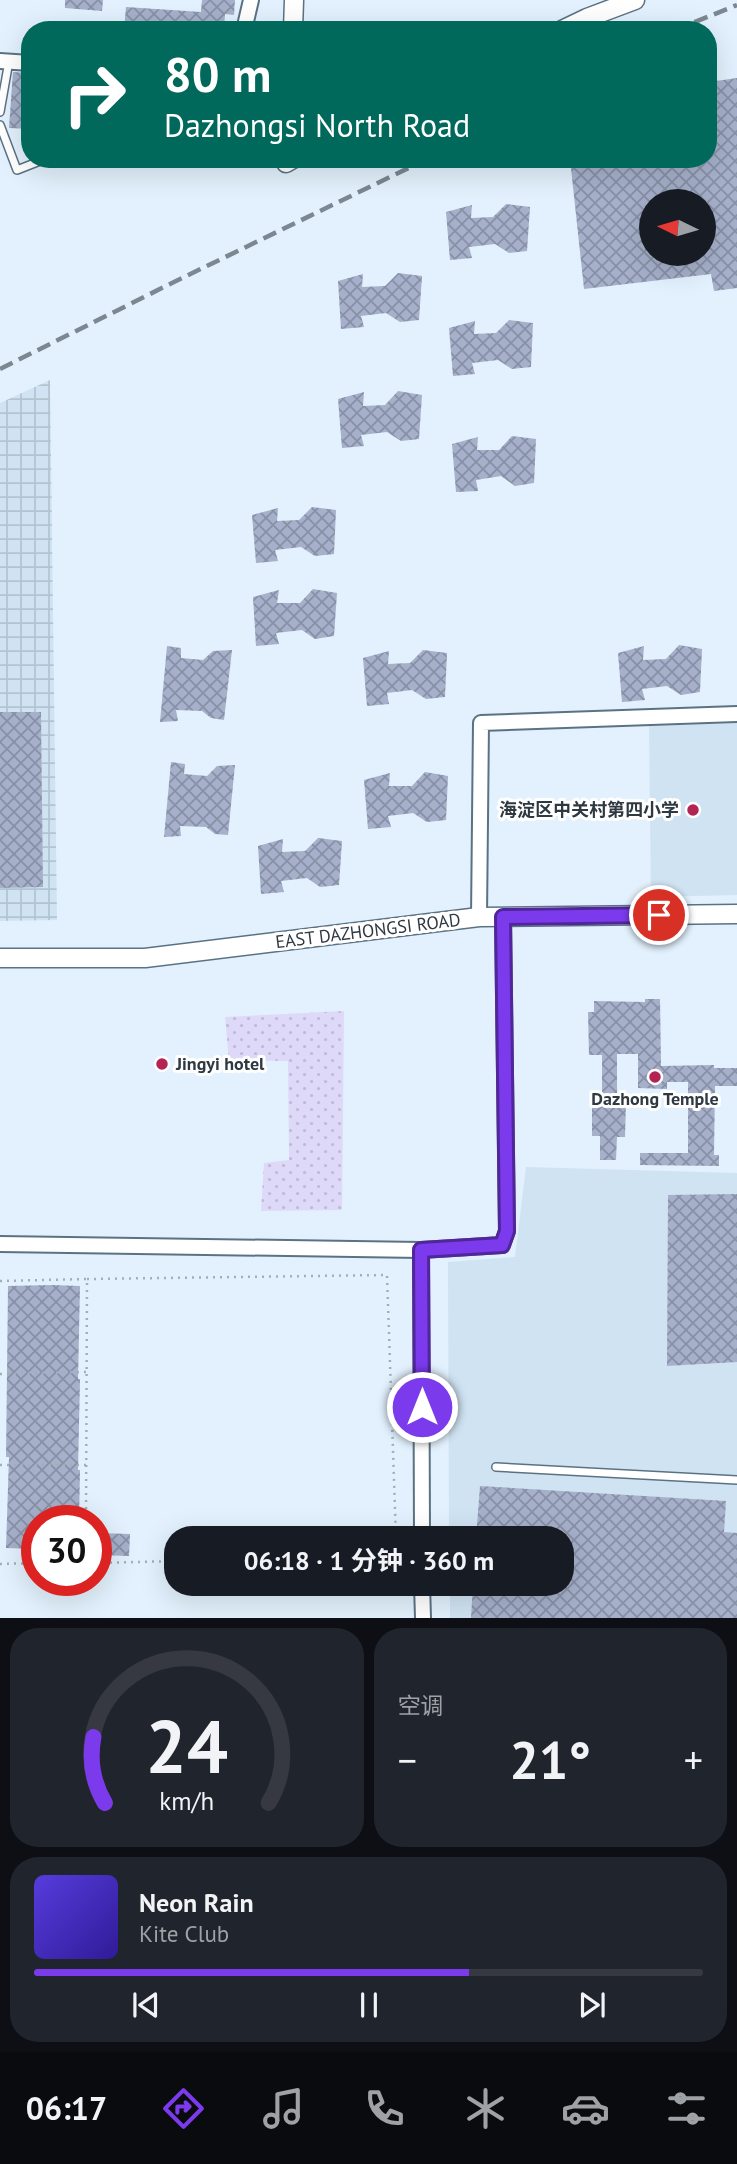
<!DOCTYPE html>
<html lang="zh">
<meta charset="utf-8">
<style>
:root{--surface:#171b24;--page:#20242c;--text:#f1f3f6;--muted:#9ea1a6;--line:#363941;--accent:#7c3aed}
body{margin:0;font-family:"PT Sans","Noto Sans SC",sans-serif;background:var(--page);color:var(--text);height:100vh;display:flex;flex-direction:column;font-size:26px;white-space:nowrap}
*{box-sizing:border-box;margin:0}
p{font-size:23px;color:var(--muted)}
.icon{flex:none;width:38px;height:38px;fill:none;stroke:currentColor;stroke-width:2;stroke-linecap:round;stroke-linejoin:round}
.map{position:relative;height:1618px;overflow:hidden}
.panel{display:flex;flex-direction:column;gap:10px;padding:10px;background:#0d0f14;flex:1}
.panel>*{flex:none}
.top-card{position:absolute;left:21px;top:21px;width:696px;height:147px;border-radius:28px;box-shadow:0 7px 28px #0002;background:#00695c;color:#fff;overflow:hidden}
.needle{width:46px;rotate:275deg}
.buttons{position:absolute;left:639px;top:189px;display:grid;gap:14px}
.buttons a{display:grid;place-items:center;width:77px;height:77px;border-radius:50%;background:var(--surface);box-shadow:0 7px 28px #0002;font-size:35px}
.speed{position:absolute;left:21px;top:1505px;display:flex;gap:14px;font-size:35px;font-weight:700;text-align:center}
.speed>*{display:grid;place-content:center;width:91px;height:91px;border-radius:50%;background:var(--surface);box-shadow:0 7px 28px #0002;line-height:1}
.speed .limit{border:10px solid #d22;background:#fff;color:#111}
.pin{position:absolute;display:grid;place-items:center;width:60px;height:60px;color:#fff;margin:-30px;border:4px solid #fff;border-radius:50%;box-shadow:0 2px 7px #0007}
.me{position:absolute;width:77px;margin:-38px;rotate:0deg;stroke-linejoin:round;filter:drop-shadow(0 0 5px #0008)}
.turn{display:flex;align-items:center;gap:24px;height:147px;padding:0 28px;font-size:32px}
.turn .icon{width:91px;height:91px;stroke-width:2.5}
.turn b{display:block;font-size:49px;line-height:60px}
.big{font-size:52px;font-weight:700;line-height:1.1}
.panel .widget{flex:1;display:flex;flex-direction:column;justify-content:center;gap:10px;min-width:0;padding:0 24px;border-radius:28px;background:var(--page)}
.panel .dial{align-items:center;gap:0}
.dial svg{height:182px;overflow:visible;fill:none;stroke:var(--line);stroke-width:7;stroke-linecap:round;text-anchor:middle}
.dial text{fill:var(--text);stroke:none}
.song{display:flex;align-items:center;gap:21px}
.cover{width:84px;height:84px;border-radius:10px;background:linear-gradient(135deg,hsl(250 70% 55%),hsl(250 70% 35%))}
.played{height:7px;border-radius:4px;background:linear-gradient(90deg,var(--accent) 65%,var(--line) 65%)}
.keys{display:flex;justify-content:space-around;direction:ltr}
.heat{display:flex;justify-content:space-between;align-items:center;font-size:38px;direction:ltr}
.panel .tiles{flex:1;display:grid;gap:10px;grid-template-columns:1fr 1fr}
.widget:last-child{grid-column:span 2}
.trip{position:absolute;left:164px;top:1526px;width:410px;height:70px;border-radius:28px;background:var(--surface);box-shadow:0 7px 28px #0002;font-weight:700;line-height:70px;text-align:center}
.dock{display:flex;height:112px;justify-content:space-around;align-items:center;background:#090b0e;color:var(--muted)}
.dock .icon{width:49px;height:49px}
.dock .current{color:var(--accent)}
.dock b{font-size:32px;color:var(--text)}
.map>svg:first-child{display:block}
.built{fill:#d0e3f2}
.industrial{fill:url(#industrial-grid)}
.park{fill:url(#park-dots)}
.building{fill:url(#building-cross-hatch);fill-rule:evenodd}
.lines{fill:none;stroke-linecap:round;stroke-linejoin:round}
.service-casing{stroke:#5b7283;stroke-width:10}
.minor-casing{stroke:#5b7283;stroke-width:18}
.tertiary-casing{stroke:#5b7283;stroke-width:21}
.path{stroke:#a1afb9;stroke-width:2.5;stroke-dasharray:2 5;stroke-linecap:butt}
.service{stroke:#fff;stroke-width:7}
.minor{stroke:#fff;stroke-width:14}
.tertiary{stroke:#fff;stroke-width:18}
.rail{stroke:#7b8791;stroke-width:4.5;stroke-dasharray:14 7;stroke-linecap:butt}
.route-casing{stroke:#51269a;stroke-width:18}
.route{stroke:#7c3aed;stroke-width:12}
.poi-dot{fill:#b32353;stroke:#fff;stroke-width:2.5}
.labels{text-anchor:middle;stroke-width:6;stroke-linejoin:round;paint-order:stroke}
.poi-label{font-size:18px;font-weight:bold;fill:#2f3941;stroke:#fff;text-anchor:end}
.street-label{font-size:18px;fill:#2f3941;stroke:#fff}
</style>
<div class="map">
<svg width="737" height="1618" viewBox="0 0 737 1618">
<defs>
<pattern id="industrial-grid" width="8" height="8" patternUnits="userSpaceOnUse" patternTransform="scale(1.75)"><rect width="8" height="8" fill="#d0e3f2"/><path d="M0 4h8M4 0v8" fill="none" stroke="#b3c4d1"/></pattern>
<pattern id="park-dots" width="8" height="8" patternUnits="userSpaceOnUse" patternTransform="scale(1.75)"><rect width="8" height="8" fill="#ded9f9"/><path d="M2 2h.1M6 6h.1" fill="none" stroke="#bfbbd7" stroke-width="1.8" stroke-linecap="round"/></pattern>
<pattern id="building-cross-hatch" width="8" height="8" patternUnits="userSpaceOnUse" patternTransform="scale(1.75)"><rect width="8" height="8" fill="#a6b0ca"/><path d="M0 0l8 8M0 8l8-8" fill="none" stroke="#8890a6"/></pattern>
</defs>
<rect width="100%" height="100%" fill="#e2f1fd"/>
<g class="built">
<polygon points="737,723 737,895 651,897 649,726"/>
<polygon points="526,1167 737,1173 737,1618 450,1618 450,1584 562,1584 562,1538 449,1538 448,1262 515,1257"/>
</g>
<polygon class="industrial" points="50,380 57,920 0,921 0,403"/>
<polygon class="park" points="344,1011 342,1210 261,1211 264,1163 289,1160 288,1061 229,1060 225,1017"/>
<g class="building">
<polygon points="65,0 103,0 102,11 65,8"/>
<polygon points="202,0 235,0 234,15 225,14 224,30 124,30 126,7 201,12"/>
<polygon points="13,72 30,73 30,129 9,128"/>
<path d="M737,78V288L714,291L711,274L584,289L570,159H709V82ZM651,201H704V254H651Z"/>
<polygon points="506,204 530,207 527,251 509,253 495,244 469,247 472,258 450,260 446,212 472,205 471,218 493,217"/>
<polygon points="398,273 422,276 419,320 400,322 386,313 361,316 364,327 341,329 338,281 363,274 362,287 385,286"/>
<polygon points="509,320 533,323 531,367 512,369 498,360 472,363 475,374 453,376 449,328 475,321 474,334 496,333"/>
<polygon points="398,391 422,395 419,439 401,441 387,432 361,435 364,446 342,448 338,399 364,392 363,406 385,405"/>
<polygon points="512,436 536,439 534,483 515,486 501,476 476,480 478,491 456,492 452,444 478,437 477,450 499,450"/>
<polygon points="312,507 336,510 334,554 315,556 301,547 275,550 278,561 256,563 252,515 278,508 277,521 299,520"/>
<polygon points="313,589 337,593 334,636 315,639 302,630 276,633 279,644 256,646 253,597 279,590 277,603 300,603"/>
<polygon points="679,645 702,649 700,692 681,695 667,686 642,689 645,700 622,702 618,653 644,646 643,660 666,659"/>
<polygon points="167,646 181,648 181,658 203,660 213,651 232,650 224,720 211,718 202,711 176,710 178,721 160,722"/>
<polygon points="423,650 447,653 445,697 426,699 412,690 387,693 389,704 367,706 363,658 389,651 388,664 410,663"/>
<polygon points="0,712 41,712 43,887 0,888"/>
<polygon points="171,762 185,764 184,774 207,776 217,766 235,765 228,835 215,834 206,827 180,826 181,836 164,837"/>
<polygon points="425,772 448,776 446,820 427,822 413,813 388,816 391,827 368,829 364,780 390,773 389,786 412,786"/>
<polygon points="318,838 342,841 339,885 320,887 307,878 281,881 284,892 261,894 258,846 283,839 282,852 305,851"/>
<polygon points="645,999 660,999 661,1066 714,1065 714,1068 737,1068 737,1086 715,1086 714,1155 719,1155 719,1166 640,1165 640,1153 688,1153 688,1082 667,1082 667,1089 638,1088 638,1054 617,1054 617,1100 626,1100 625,1137 617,1137 616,1160 600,1160 600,1136 592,1136 592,1100 602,1100 602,1055 589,1055 588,1012 594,1012 594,1001 645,1002"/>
<polygon points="737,1194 737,1362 667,1366 668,1195"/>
<polygon points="52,1285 80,1286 78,1379 80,1379 78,1470 80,1470 79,1521 35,1521 35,1549 6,1548 9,1457 6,1457 8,1286"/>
<polygon points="480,1486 726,1501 724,1532 737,1533 737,1618 471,1618 473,1584 562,1584 562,1538 476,1538"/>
<polygon points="99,1533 130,1534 129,1556 99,1555"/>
</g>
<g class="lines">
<defs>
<g id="service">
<polyline points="0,112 9,61"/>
<polyline points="0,125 17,170 45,159"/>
<polyline points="496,1467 737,1480"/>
</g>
<g id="minor">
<polyline points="244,30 251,0"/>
<polyline points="0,61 30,63"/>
<polyline points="479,917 481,723 737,714"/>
<polyline points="0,1244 421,1250 502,1245 507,1231 503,917"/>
<polyline points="421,1250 422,1538"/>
<polyline points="422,1584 423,1618"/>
</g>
<g id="tertiary">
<polyline points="293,30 294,0"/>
<polyline points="562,30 587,18 635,0"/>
<polyline points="286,159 286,163 293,159"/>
<polyline points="0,958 145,958 479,917 737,914"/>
</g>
</defs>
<use href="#service" class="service-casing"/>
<use href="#minor" class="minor-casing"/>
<use href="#tertiary" class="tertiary-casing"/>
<g class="path">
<polyline points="87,1279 387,1275 396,1538"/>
<polyline points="0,1281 87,1279 86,1521"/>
<polyline points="0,1374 86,1372"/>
<polyline points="0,1465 86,1465"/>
<polyline points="96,1563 177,1561"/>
<polyline points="0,1564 37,1563"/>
</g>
<use href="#service" class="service"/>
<use href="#minor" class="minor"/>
<use href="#tertiary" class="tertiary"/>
<g class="rail">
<polyline points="675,30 737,5"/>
<polyline points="0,369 176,281 427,159"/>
</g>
</g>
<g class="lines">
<defs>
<polyline id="route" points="422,1407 421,1250 502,1245 507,1231 503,917 659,915"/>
</defs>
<use href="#route" class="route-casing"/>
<use href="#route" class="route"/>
</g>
<g class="poi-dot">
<circle cx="693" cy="810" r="7"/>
<circle cx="162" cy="1064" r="7"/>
<circle cx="655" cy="1077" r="7"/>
</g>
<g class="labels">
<g class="poi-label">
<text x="679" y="816">海淀区中关村第四小学</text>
<text x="176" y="1070" text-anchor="start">Jingyi hotel</text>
<text x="655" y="1105" text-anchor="middle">Dazhong Temple</text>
</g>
<g class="street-label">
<text transform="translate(368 931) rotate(-7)" y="6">EAST DAZHONGSI ROAD</text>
</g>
</g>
</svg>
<div class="buttons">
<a><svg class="needle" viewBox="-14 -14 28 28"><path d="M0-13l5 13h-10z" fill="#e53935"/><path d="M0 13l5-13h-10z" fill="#9ea1a6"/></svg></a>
</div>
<div class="speed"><div class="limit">30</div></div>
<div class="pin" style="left:659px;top:915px;background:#d93025"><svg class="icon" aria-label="arrive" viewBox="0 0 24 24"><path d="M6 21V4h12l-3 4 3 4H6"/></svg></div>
<svg class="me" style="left:422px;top:1407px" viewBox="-20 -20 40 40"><circle r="17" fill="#7c3aed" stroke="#fff" stroke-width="3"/><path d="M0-11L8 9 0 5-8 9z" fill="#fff"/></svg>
<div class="trip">06:18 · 1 分钟 · 360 m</div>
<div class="top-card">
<div class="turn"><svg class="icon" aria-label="right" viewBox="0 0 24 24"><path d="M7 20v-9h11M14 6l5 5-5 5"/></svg><div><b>80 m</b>Dazhongsi North Road</div></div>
</div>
</div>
<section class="panel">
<div class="tiles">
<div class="widget dial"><svg viewBox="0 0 100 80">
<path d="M14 69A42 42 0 1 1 86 69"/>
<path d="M14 69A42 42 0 0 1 9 40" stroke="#7c3aed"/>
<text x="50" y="56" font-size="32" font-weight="700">24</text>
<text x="50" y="72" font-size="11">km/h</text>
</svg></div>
<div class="widget"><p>空调</p>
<div class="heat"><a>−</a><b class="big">21°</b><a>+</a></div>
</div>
<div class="widget">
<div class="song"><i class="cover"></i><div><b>Neon Rain</b><p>Kite Club</p></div></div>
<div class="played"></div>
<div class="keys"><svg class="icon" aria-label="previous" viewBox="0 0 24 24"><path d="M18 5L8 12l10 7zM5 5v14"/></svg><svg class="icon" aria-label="pause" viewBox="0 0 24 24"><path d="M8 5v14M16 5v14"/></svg><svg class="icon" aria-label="next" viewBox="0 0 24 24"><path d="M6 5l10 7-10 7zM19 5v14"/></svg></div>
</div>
</div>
</section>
<nav class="dock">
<b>06:17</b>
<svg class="icon current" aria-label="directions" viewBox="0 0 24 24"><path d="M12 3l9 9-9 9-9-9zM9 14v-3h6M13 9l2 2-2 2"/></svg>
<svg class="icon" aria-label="music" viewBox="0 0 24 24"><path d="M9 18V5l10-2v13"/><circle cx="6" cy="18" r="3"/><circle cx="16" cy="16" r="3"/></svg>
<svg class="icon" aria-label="phone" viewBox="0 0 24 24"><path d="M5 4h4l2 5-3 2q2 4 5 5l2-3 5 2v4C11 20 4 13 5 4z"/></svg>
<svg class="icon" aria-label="climate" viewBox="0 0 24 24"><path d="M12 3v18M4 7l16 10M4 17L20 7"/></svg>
<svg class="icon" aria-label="car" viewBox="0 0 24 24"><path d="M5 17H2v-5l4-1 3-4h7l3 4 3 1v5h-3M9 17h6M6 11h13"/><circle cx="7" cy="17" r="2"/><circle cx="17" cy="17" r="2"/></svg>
<svg class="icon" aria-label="filters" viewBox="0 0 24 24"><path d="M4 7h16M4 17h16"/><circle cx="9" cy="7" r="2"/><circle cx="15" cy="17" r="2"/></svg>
</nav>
